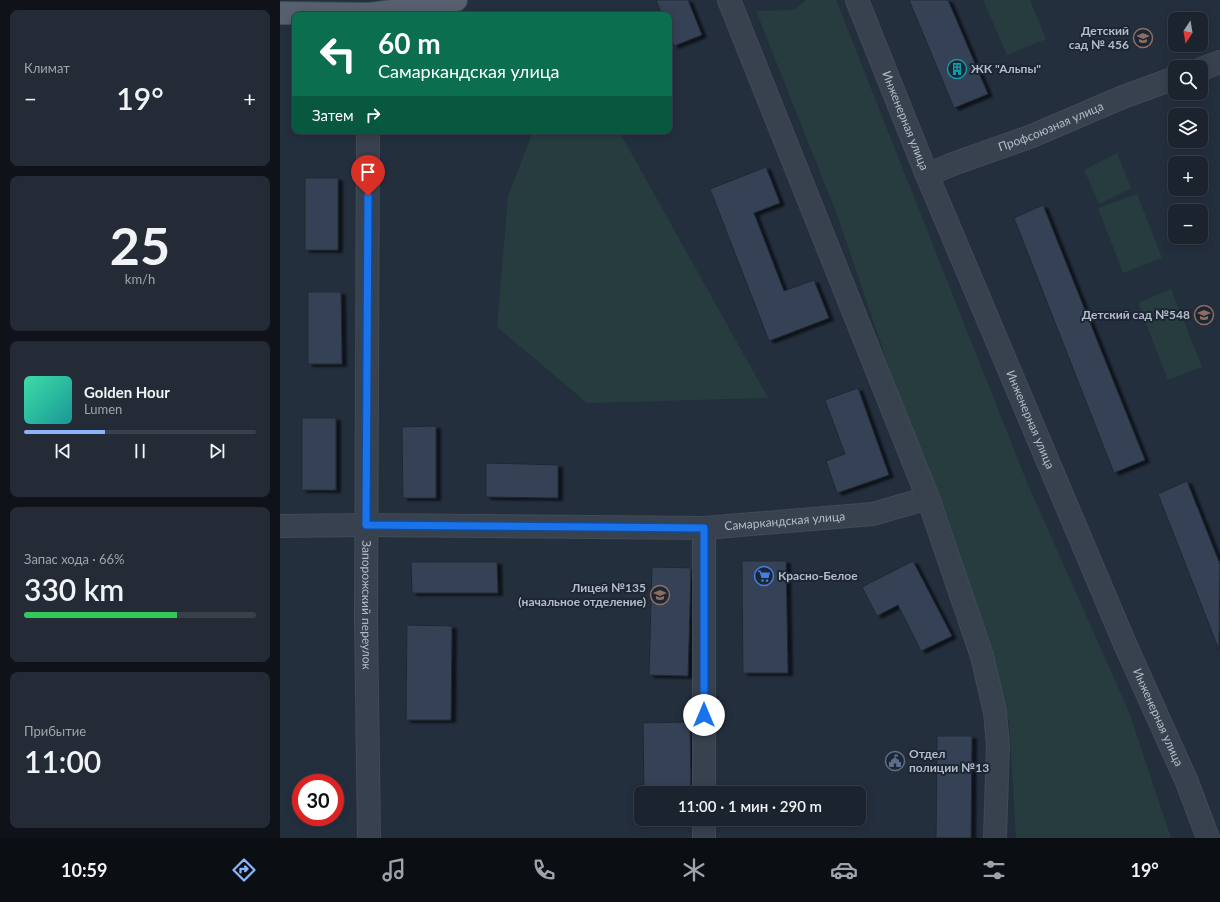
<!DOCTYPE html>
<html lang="ru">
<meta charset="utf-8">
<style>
:root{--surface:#1b232e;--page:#242b36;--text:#f1f3f6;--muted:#a0a4aa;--line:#39404a;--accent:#8ab4f8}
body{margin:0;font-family:Lato,sans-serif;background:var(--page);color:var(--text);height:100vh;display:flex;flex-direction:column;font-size:15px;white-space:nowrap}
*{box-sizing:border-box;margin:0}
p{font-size:13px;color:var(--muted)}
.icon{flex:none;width:22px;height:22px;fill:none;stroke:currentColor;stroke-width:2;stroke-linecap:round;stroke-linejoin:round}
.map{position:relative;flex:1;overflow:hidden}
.panel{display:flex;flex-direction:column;gap:10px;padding:10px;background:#0f1319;width:280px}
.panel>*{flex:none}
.top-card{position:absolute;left:12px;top:12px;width:380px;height:122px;border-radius:8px;box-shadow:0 2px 10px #0003,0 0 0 1px var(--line);background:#0b6e4f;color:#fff;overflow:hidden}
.needle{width:26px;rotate:192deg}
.buttons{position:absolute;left:888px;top:12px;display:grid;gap:8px}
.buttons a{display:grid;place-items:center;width:40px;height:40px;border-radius:8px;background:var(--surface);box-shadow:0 2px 10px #0003,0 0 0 1px var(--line);font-size:20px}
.speed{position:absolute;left:12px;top:774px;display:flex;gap:8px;font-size:20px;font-weight:700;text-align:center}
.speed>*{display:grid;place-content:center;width:52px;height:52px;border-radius:50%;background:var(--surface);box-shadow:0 2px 10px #0003,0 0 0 1px var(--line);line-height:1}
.speed .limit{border:6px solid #d22;background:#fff;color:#111}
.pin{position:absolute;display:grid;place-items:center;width:34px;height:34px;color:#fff;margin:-41px -17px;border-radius:50% 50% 50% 0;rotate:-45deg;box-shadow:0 0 4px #0007}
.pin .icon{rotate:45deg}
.me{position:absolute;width:44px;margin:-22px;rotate:0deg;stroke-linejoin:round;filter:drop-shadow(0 0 3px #0008)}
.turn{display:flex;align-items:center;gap:14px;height:84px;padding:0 20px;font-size:18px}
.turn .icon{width:52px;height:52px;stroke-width:2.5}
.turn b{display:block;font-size:28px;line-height:34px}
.then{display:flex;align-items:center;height:38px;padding:0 20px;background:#0003;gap:8px;font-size:15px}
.big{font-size:30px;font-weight:600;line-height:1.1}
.panel .widget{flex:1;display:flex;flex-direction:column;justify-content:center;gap:6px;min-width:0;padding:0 14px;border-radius:8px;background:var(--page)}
.panel .dial{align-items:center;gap:0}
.dial b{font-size:52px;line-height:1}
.song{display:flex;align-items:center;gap:12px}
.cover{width:48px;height:48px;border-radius:6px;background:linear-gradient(135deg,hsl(160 70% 55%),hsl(180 70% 35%))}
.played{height:4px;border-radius:2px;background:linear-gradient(90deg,var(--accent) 35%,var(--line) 35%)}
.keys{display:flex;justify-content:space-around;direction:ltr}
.heat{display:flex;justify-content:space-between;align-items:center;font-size:22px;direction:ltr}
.charge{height:6px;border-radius:3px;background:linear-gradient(90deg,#34c759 66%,var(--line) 0)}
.trip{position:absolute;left:354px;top:786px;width:232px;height:40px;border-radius:8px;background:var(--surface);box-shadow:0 2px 10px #0003,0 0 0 1px var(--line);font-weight:600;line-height:40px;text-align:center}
.dock{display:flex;height:64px;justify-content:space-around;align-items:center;background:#0b0e12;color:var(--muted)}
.dock .icon{width:28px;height:28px}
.dock .on{color:var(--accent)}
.dock b{font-size:18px;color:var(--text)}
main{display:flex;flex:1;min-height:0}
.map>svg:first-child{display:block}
.green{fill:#263c3f}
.building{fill:#364354;stroke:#1f2835;filter:url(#shadow)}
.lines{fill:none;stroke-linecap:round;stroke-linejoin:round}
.minor-casing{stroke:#414a57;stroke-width:24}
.major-casing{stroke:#414a57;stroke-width:24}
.minor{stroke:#38414e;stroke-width:22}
.major{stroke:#56606e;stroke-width:22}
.route-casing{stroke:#114b97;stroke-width:10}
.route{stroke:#1a73e8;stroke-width:7}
.labels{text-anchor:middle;stroke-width:4;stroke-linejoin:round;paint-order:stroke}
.poi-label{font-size:12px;font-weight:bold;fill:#b4bcc9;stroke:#1d2633;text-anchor:end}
.street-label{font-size:12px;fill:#b4bcc9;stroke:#1d2633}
</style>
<main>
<section class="panel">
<div class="widget"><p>Климат</p>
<div class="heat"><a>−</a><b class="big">19°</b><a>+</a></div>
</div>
<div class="widget dial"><b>25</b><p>km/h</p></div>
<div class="widget">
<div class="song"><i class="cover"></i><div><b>Golden Hour</b><p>Lumen</p></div></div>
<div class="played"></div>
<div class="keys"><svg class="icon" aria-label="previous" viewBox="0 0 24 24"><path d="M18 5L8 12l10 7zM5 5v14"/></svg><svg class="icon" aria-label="pause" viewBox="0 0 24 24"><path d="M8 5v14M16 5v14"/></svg><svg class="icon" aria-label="next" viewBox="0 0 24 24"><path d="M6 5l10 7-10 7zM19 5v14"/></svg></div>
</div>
<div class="widget"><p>Запас хода · 66%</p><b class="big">330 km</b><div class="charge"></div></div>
<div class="widget"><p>Прибытие</p><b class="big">11:00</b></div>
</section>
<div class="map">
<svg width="940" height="838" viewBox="0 0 940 838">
<defs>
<filter id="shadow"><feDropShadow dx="4.5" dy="2.5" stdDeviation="1" flood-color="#0009"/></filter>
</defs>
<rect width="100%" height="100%" fill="#242f3e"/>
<g class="green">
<polygon points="526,0 556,0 746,480 849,712 891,838 736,838 729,721 558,217 476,11 514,10"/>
<polygon points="703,0 750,0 766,39 727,55"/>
<polygon points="253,131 339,131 488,398 307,403 217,327 228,197"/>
<polygon points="837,153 851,188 819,204 804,170"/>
<polygon points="857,194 882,258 843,273 818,208"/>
<polygon points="891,289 922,367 888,380 858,303"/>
</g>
<g class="building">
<polygon points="376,0 408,0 422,35 394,46 389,33 389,15 382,15"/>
<polygon points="629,0 668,0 708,94 674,108"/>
<polygon points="486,167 500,203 474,213 504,291 534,280 549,318 489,341 430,189"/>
<rect x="25" y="178" width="33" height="72"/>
<polygon points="763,205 865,460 834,473 734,218"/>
<polygon points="28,292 61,292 62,364 28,364"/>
<polygon points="578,388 609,475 557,493 546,461 565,454 545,400"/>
<rect x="22" y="418" width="34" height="72"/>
<polygon points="156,426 156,498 123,498 122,427"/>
<polygon points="206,463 278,465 278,498 206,497"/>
<polygon points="907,481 940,564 939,650 878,494"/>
<polygon points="462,561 506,561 508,673 463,673"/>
<polygon points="633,561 672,636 641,651 618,605 597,616 582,587"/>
<polygon points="131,562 217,562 218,593 132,593"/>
<polygon points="372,567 411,568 408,676 369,675"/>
<polygon points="127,625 172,626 171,720 126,720"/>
<polygon points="410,722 411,793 364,793 363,723"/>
<polygon points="657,736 692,736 691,838 656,838"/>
</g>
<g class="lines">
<defs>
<g id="minor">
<polyline points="449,0 648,498 702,656 715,712 718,745 715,838"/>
<path id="s1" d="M577,0L647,175L845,644L907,782L928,838"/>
<polyline points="921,69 940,62"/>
<path id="s2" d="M88,131L86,621L89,838"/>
<path id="s3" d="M647,175L673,164L752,136L843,97L895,78"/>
<path id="s4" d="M0,526L86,525L424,528L593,514L648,498"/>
<polyline points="424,793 424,528"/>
<polyline points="424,838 424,819"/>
</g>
<polyline id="major" points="0,13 90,14 164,4 176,0"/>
</defs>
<use href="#minor" class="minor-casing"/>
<use href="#major" class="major-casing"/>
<use href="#minor" class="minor"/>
<use href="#major" class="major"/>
</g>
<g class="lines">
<defs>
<polyline id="route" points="88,196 86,525 424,528 424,715"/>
</defs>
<use href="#route" class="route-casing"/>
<use href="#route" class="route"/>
</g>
<defs>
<symbol id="school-ring" viewBox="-11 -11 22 22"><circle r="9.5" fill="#1d2633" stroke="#8d6e63" stroke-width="1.5"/><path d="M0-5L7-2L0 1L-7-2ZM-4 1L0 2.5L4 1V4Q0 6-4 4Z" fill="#8d6e63"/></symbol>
<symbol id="building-ring" viewBox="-11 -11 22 22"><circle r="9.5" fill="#1d2633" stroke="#0f9aa8" stroke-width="1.5"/><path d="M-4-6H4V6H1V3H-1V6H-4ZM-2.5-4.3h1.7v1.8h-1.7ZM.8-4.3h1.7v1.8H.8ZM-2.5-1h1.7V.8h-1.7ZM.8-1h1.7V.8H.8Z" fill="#0f9aa8"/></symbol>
<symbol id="supermarket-ring" viewBox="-11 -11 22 22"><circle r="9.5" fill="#1d2633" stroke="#3f7fe0" stroke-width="1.5"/><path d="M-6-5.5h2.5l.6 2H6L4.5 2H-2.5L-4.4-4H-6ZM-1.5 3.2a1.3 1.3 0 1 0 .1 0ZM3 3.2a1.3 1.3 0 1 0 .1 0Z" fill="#3f7fe0"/></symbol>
<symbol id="civic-ring" viewBox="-11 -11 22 22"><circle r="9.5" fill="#1d2633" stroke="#5c6f8a" stroke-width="1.5"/><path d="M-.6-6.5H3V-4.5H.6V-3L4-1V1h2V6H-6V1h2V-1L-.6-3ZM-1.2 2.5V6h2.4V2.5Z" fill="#5c6f8a"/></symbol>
</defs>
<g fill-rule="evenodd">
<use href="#school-ring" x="852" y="27" width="22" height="22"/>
<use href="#building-ring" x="666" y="58" width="22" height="22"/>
<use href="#school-ring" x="913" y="304" width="22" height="22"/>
<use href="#supermarket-ring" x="473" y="565" width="22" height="22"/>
<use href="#school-ring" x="369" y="584" width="22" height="22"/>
<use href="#civic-ring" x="604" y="750" width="22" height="22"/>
</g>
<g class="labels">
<g class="poi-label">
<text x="849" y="35">Детский<tspan x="849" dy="14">сад № 456</tspan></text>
<text x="691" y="73" text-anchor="start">ЖК "Альпы"</text>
<text x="910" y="319">Детский сад №548</text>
<text x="498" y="580" text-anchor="start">Красно-Белое</text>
<text x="366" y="592">Лицей №135<tspan x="366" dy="14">(начальное отделение)</tspan></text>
<text x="629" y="758" text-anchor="start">Отдел<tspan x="629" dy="14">полиции №13</tspan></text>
</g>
<g class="street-label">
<text dy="4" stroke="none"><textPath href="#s1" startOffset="130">Инженерная улица</textPath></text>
<text dy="4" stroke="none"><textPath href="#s3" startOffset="133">Профсоюзная улица</textPath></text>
<text dy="4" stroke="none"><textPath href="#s1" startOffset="454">Инженерная улица</textPath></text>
<text dy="4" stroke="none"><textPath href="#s4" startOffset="505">Самаркандская улица</textPath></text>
<text dy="4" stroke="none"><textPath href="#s2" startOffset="474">Запорожский переулок</textPath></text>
<text dy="4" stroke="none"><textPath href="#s1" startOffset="778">Инженерная улица</textPath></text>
</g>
</g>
</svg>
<div class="buttons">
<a><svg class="needle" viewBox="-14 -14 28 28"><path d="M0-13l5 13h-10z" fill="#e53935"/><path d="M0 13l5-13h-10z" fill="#a0a4aa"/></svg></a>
<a><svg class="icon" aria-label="search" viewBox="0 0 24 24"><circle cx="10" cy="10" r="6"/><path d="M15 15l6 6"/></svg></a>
<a><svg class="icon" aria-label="layers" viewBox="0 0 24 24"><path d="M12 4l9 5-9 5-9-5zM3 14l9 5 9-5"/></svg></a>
<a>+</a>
<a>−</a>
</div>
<div class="speed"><div class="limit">30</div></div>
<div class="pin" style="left:88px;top:196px;background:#d93025"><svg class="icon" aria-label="arrive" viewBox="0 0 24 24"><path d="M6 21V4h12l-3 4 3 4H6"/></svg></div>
<svg class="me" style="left:424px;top:715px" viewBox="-20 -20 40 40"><circle r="19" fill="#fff"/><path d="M0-13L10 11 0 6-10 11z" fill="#1a73e8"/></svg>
<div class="trip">11:00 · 1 мин · 290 m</div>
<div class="top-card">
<div class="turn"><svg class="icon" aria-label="left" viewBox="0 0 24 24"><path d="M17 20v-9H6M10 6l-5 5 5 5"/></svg><div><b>60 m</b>Самаркандская улица</div></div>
<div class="then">Затем<svg class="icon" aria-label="right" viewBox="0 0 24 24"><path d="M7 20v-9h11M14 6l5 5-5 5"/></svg></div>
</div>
</div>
</main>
<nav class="dock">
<b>10:59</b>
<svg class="icon on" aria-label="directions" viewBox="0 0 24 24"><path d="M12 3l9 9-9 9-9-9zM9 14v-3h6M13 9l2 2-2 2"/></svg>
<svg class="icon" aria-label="music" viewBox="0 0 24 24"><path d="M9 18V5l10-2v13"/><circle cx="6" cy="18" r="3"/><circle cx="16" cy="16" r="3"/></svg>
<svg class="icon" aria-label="phone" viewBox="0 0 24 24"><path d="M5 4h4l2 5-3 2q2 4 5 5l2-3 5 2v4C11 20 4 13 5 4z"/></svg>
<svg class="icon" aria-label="climate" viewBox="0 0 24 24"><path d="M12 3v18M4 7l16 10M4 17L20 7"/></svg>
<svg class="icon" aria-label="car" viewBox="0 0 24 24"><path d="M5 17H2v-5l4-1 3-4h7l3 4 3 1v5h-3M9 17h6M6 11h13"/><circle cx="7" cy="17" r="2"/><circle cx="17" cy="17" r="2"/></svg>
<svg class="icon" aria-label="filters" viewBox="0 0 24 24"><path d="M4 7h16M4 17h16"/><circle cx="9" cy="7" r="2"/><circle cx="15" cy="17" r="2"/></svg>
<b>19°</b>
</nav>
